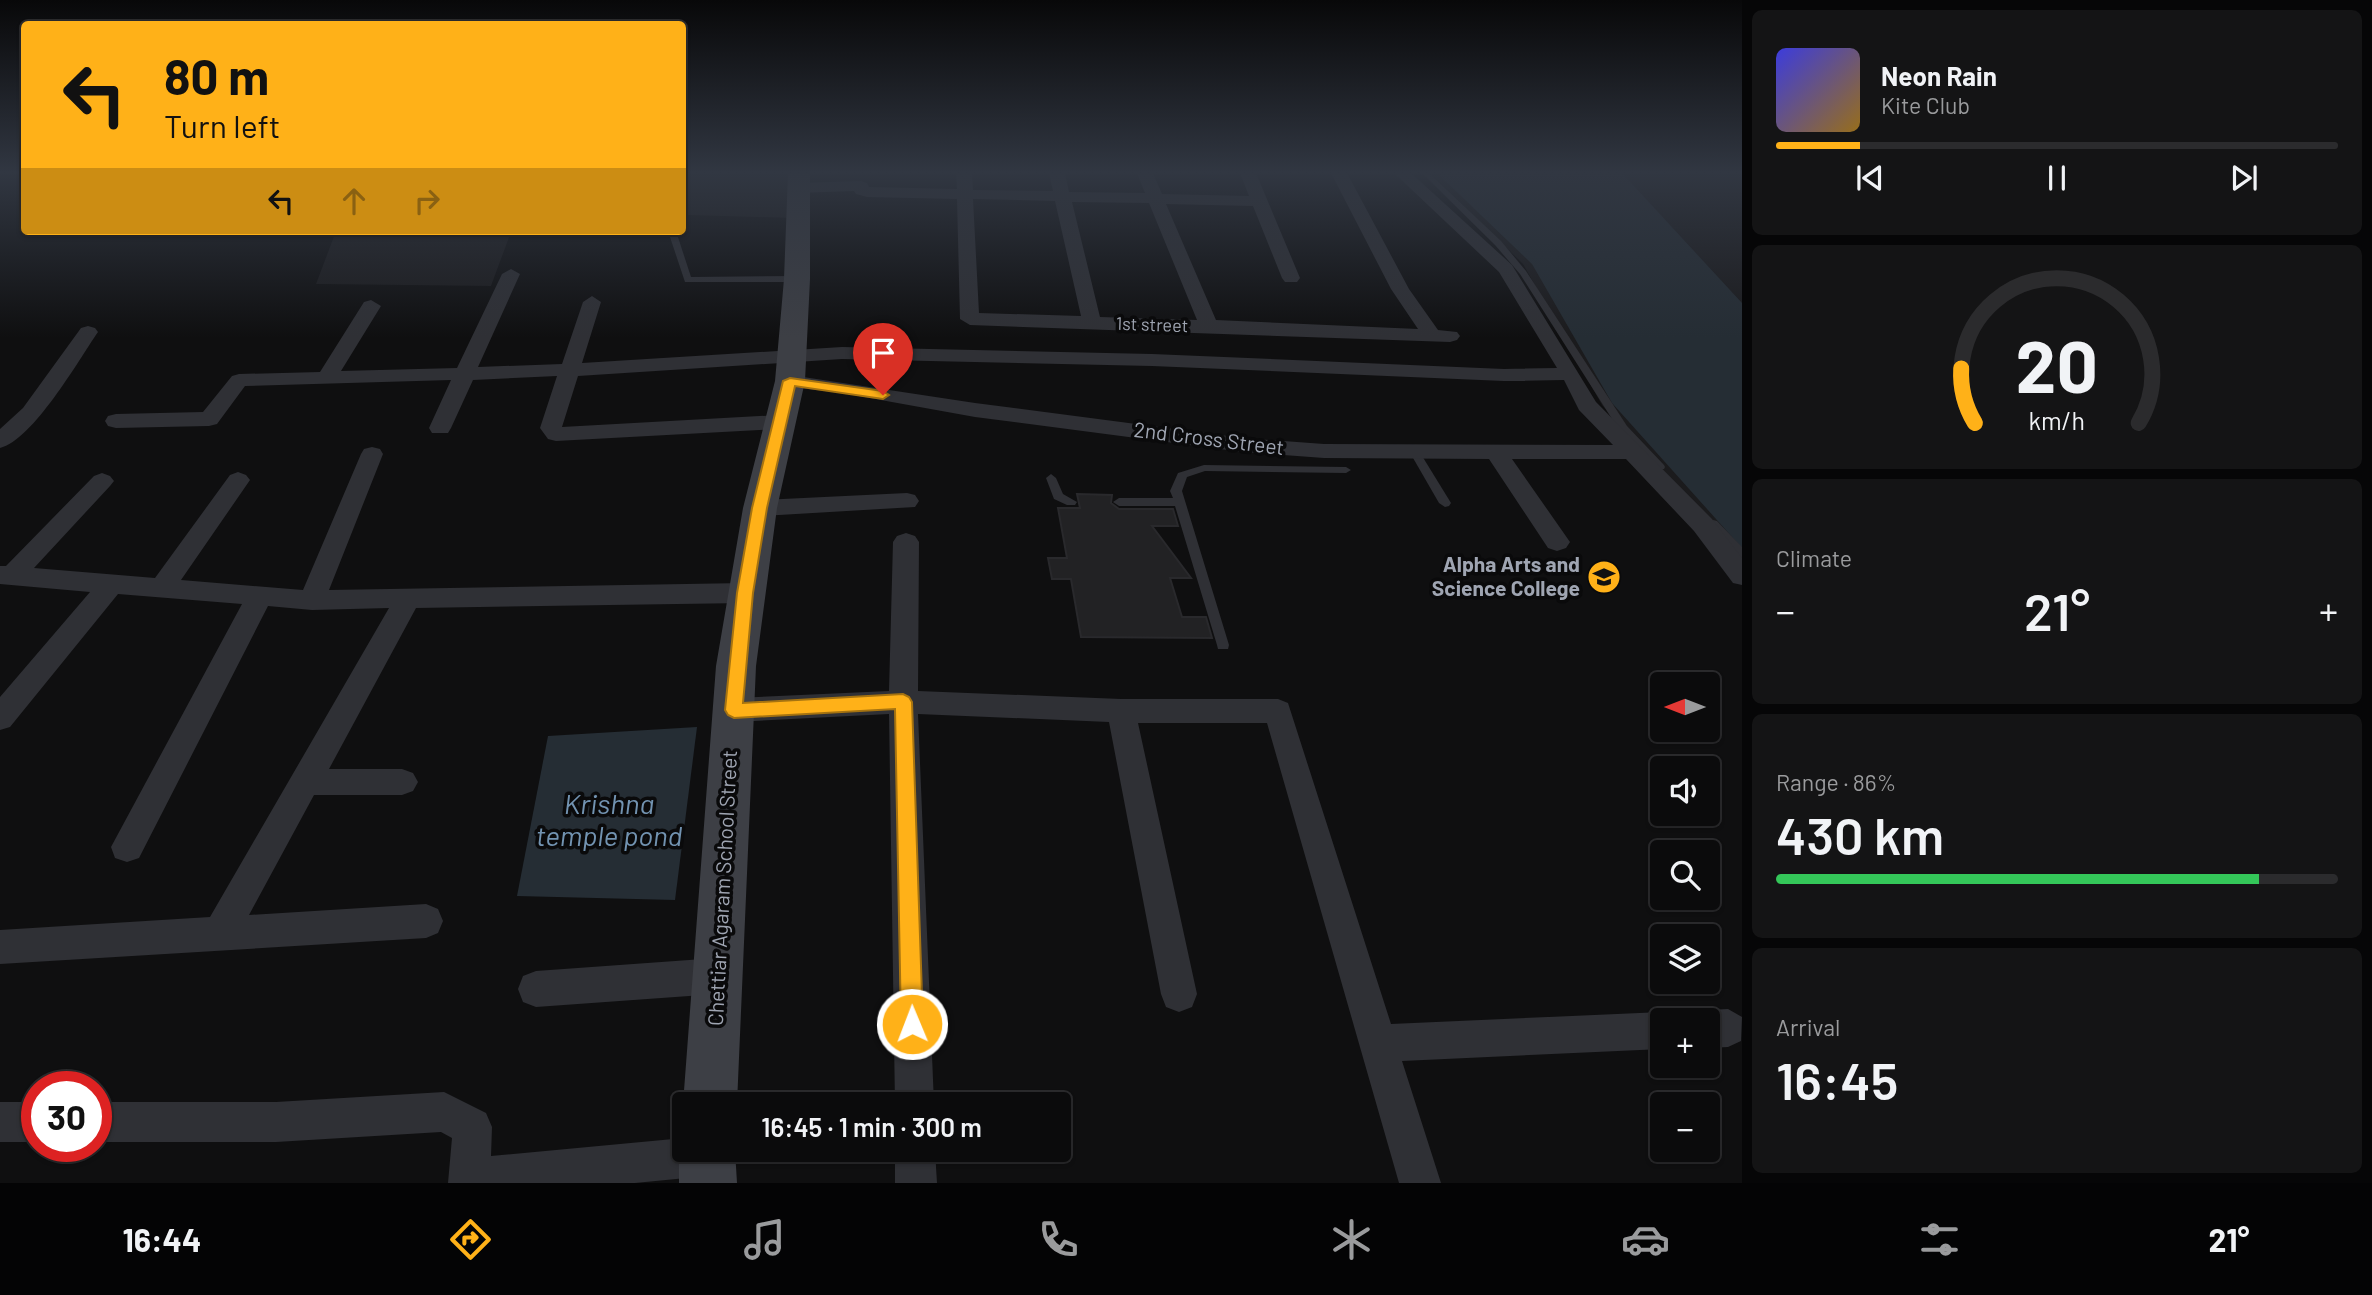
<!DOCTYPE html>
<meta charset="utf-8">
<style>
:root{--surface:#0b0b0c;--page:#141415;--text:#f1f3f6;--muted:#9a9b9d;--line:#2b2b2d;--accent:#ffb118}
body{margin:0;font-family:Barlow,sans-serif;background:var(--page);color:var(--text);height:100vh;display:flex;flex-direction:column;font-size:26px;white-space:nowrap}
*{box-sizing:border-box;margin:0}
p{font-size:23px;color:var(--muted)}
.icon{flex:none;width:38px;height:38px;fill:none;stroke:currentColor;stroke-width:2;stroke-linecap:round;stroke-linejoin:round}
.map{position:relative;flex:1;overflow:hidden}
.side{display:flex;flex-direction:column;gap:10px;padding:10px;background:#060607;width:630px}
.side>*{flex:none}
.guide{position:absolute;left:21px;top:21px;width:665px;height:214px;border-radius:7px;box-shadow:0 2px 5px #0004,0 0 0 2px var(--line);background:#ffb118;color:#111;overflow:hidden}
.needle{width:46px;rotate:270deg}
.buttons{position:absolute;left:1650px;top:672px;display:grid;gap:14px}
.buttons a{display:grid;place-items:center;width:70px;height:70px;border-radius:7px;background:var(--surface);box-shadow:0 2px 5px #0004,0 0 0 2px var(--line);font-size:35px}
.speed{position:absolute;left:21px;top:1071px;display:flex;gap:14px;font-size:35px;font-weight:700;text-align:center}
.speed>*{display:grid;place-content:center;width:91px;height:91px;border-radius:50%;background:var(--surface);box-shadow:0 2px 5px #0004,0 0 0 2px var(--line);line-height:1}
.speed .limit{border:10px solid #d22;background:#fff;color:#111}
.pin{position:absolute;display:grid;place-items:center;width:60px;height:60px;color:#fff;margin:-72px -30px;border-radius:50% 50% 50% 0;rotate:-45deg;box-shadow:0 0 7px #0007}
.pin .icon{rotate:45deg}
.me{position:absolute;width:77px;margin:-38px;rotate:359deg;stroke-linejoin:round;filter:drop-shadow(0 0 5px #0008)}
.turn{display:flex;align-items:center;gap:24px;height:147px;padding:0 28px;font-size:32px}
.turn .icon{width:91px;height:91px;stroke-width:2.5}
.turn b{display:block;font-size:49px;line-height:60px}
.lanes{display:flex;align-items:center;height:66px;padding:0 28px;background:#0003;justify-content:center;gap:35px;direction:ltr}
.lanes .off{opacity:.35}
.big{font-size:52px;font-weight:600;line-height:1.1}
.side .card{flex:1;display:flex;flex-direction:column;justify-content:center;gap:10px;min-width:0;padding:0 24px;border-radius:10px;background:var(--page)}
.side .dial{align-items:center;gap:0}
.dial svg{height:182px;overflow:visible;fill:none;stroke:var(--line);stroke-width:7;stroke-linecap:round;text-anchor:middle}
.dial text{fill:var(--text);stroke:none}
.song{display:flex;align-items:center;gap:21px}
.cover{width:84px;height:84px;border-radius:10px;background:linear-gradient(135deg,hsl(240 70% 55%),hsl(40 70% 35%))}
.played{height:7px;border-radius:4px;background:linear-gradient(90deg,var(--accent) 15%,var(--line) 15%)}
.keys{display:flex;justify-content:space-around;direction:ltr}
.heat{display:flex;justify-content:space-between;align-items:center;font-size:38px;direction:ltr}
.charge{height:10px;border-radius:5px;background:linear-gradient(90deg,#34c759 86%,var(--line) 0)}
.trip{position:absolute;left:672px;top:1092px;width:399px;height:70px;border-radius:7px;background:var(--surface);box-shadow:0 2px 5px #0004,0 0 0 2px var(--line);font-weight:600;line-height:70px;text-align:center}
.tab-bar{display:flex;height:112px;justify-content:space-around;align-items:center;background:#040405;color:var(--muted)}
.tab-bar .icon{width:49px;height:49px}
.tab-bar .on{color:var(--accent)}
.tab-bar b{font-size:32px;color:var(--text)}
main{display:flex;flex:1;min-height:0}
.map>svg:first-child{display:block}
.built{fill:#1b1b1d}
.water{fill:#252d34}
.building{fill:#222224;stroke:#29292c;stroke-width:2}
.lines{fill:none;stroke-linecap:round;stroke-linejoin:round}
.lane{fill:#2f3035;fill-rule:evenodd}
.street{fill:#2f3035;fill-rule:evenodd}
.secondary{fill:#3d3f45;fill-rule:evenodd}
.route{fill:#ffb118;stroke:#a67310;stroke-width:2}
.labels{text-anchor:middle;stroke-width:7;stroke-linejoin:round;paint-order:stroke}
.far-street-label{font-size:18px;fill:#9fa5b2;stroke:#0a0a0b}
.street-label{font-size:21px;fill:#9fa5b2;stroke:#0a0a0b}
.poi-label{font-size:21px;font-weight:bold;fill:#9fa5b2;stroke:#0a0a0b;text-anchor:end}
.near-water-label{font-size:28px;font-style:italic;fill:#7293b1;stroke:#0a0a0b}
</style>
<main>
<div class="map">
<svg width="1742" height="1183" viewBox="0 0 1742 1183">
<rect width="100%" height="100%" fill="#0f0f10"/>
<g class="built">
<polygon points="682,173 792,173 793,218 688,215 687,229 683,229"/>
<polygon points="1430,173 1742,173 1742,562 1602,405 1523,264"/>
<polygon points="336,231 548,231 511,232 491,286 316,284"/>
</g>
<g class="water">
<polygon points="1437,173 1622,173 1742,303 1742,548 1612,403 1532,264"/>
<polygon points="697,727 675,900 517,896 548,736"/>
</g>
<polygon class="building" points="1077,494 1112,495 1111,503 1119,509 1173,509 1178,526 1152,526 1191,578 1170,578 1182,617 1206,617 1212,638 1081,637 1071,579 1052,579 1048,558 1067,558 1058,508 1080,508"/>
<g class="lines">
<g class="lane">
<polygon points="1422,173 1429,173 1501,241 1526,271 1627,426 1664,465 1665,467 1664,469 1656,469 1619,430 1520,274 1495,245"/>
<polygon points="668,231 676,231 691,277 797,276 801,279 797,282 685,282"/>
<polygon points="1414,448 1419,451 1451,503 1449,506 1445,507 1439,503 1409,451"/>
<polygon points="1204,465 1346,467 1351,470 1346,473 1205,471 1187,477 1182,491 1229,645 1228,649 1218,649 1217,645 1175,506 1119,506 1113,502 1119,498 1173,498 1170,491 1178,473"/>
<polygon points="1051,474 1056,478 1063,494 1077,502 1075,505 1067,505 1054,499 1046,478"/>
<polygon points="1713,520 1717,521 1742,547 1742,558 1738,557 1709,527 1707,524 1709,521"/>
</g>
<g class="street">
<path d="M956,173H972L973,190L1053,191L1049,173H1065L1069,192L1145,193L1137,173H1153L1162,194L1249,196L1240,173H1256L1300,278L1297,282H1285L1282,278L1253,206L1166,204L1216,320L1418,329L1391,289L1331,173H1347L1409,289L1438,330L1457,332L1460,336L1457,340L1450,342L970,325L960,319L957,199L867,197L856,194L854,191L797,193L789,188L797,183L861,181L867,183L869,187L957,189ZM973,199L1055,201L1081,316L979,313ZM1072,202L1149,203L1197,320L1100,317Z"/>
<polygon points="1394,173 1411,173 1512,265 1596,402 1712,519 1742,558 1742,585 1733,583 1694,531 1626,459 1512,459 1570,542 1566,548 1557,551 1548,548 1489,459 1324,458 1243,452 975,417 842,393 790,387 783,385 780,381 783,377 790,375 975,403 1243,438 1324,444 1613,445 1579,410 1564,380 1504,381 1152,366 842,359 578,376 562,427 779,415 787,417 790,422 787,427 779,429 556,441 548,439 540,428 557,376 473,380 451,428 448,433 432,433 429,428 451,380 245,386 217,424 209,426 116,428 108,426 105,421 108,416 116,414 203,412 232,376 239,374 320,372 364,302 371,300 381,306 341,371 457,368 502,274 511,269 520,274 478,367 562,364 583,302 592,296 601,302 582,363 842,347 1152,354 1504,369 1557,368 1499,272"/>
<path d="M88,326L95,328L98,332C78,361 33,440 0,448V429L23,408L81,328Z"/>
<polygon points="372,447 380,449 383,454 329,590 745,583 754,586 758,593 754,600 745,603 416,608 329,769 402,769 413,773 418,782 413,791 402,795 314,795 249,915 426,904 438,909 443,921 438,933 426,938 0,964 0,930 210,917 389,608 312,610 268,606 139,858 127,862 115,858 111,847 242,604 118,594 10,727 0,730 0,697 90,592 0,584 0,566 6,566 94,476 102,473 110,476 114,481 110,486 34,568 155,578 230,475 238,472 246,475 250,480 181,580 303,590 361,454 364,449"/>
<polygon points="907,493 915,495 919,501 915,507 760,516 751,514 748,508 751,502 760,500"/>
<polygon points="906,533 915,536 919,542 918,691 1121,699 1278,699 1288,703 1391,1024 1662,1012 1676,1020 1662,1020 1662,1049 1402,1061 1441,1183 1399,1183 1267,723 1138,723 1197,994 1192,1007 1179,1012 1166,1007 1161,994 1109,722 918,714 934,1104 895,1104 889,714 734,722 724,718 719,710 724,702 734,698 889,691 893,542 897,536"/>
<polygon points="717,958 730,963 735,976 730,989 717,994 536,1007 523,1002 518,989 523,976 536,971"/>
<polygon points="1728,1009 1742,1017 1741,1041 1728,1047 1708,1048 1708,1020 1693,1020 1695,1016 1708,1010"/>
<polygon points="444,1092 486,1113 492,1127 491,1156 684,1138 684,1150 725,1150 727,1156 721,1170 707,1176 635,1183 448,1183 452,1138 441,1132 276,1142 96,1142 96,1102 276,1102"/>
<rect x="0" y="1102" width="37" height="40"/>
<polygon points="895,1150 935,1150 937,1183 895,1183"/>
</g>
<g class="secondary">
<polygon points="788,173 810,173 810,279 805,381 777,508 756,666 737,1104 684,1104 684,1108 683,1104 716,666 743,508 775,381 784,279"/>
<polygon points="684,1137 684,1150 735,1150 737,1183 679,1183 679,1150"/>
</g>
</g>
<linearGradient id="sky" x2="0" y2="1"><stop stop-color="#080809"/><stop offset="0.51" stop-color="#313742"/><stop offset="1" stop-color="#313742" stop-opacity="0"/></linearGradient>
<rect width="1742" height="338" fill="url(#sky)"/>
<polygon class="route" points="790,378 883,391 889,395 883,399 795,386 767,508 753,593 743,703 903,694 909,697 912,702 923,1024 920,1032 912,1035 904,1032 901,1024 895,709 734,718 728,715 725,710 737,593 752,508 783,381"/>
<defs>
<symbol id="school-disc" viewBox="-11 -11 22 22"><circle r="9.5" fill="#ffb118" stroke="#0a0a0b"/><path d="M0-5L7-2L0 1L-7-2ZM-4 1L0 2.5L4 1V4Q0 6-4 4Z" fill="#111"/></symbol>
</defs>
<g fill-rule="evenodd">
<use href="#school-disc" x="1585" y="558" width="38" height="38"/>
</g>
<g class="labels">
<g class="far-street-label">
<text transform="translate(1152 325) rotate(2)" y="6">1st street</text>
</g>
<g class="street-label">
<text transform="translate(1209 439) rotate(7)" y="7">2nd Cross Street</text>
<text transform="translate(723 888) rotate(-87)" y="7">Chettiar Agaram School Street</text>
</g>
<g class="poi-label">
<text x="1580" y="572">Alpha Arts and<tspan x="1580" dy="24">Science College</tspan></text>
</g>
<g class="near-water-label">
<text x="609" y="814">Krishna<tspan x="609" dy="32">temple pond</tspan></text>
</g>
</g>
</svg>
<div class="buttons">
<a><svg class="needle" viewBox="-14 -14 28 28"><path d="M0-13l5 13h-10z" fill="#e53935"/><path d="M0 13l5-13h-10z" fill="#9a9b9d"/></svg></a>
<a><svg class="icon" aria-label="sound" viewBox="0 0 24 24"><path d="M4 9h4l5-4v14l-5-4H4zM17 9q2 3 0 6"/></svg></a>
<a><svg class="icon" aria-label="search" viewBox="0 0 24 24"><circle cx="10" cy="10" r="6"/><path d="M15 15l6 6"/></svg></a>
<a><svg class="icon" aria-label="layers" viewBox="0 0 24 24"><path d="M12 4l9 5-9 5-9-5zM3 14l9 5 9-5"/></svg></a>
<a>+</a>
<a>−</a>
</div>
<div class="speed"><div class="limit">30</div></div>
<div class="pin" style="left:883px;top:395px;background:#d93025"><svg class="icon" aria-label="arrive" viewBox="0 0 24 24"><path d="M6 21V4h12l-3 4 3 4H6"/></svg></div>
<svg class="me" style="left:912px;top:1024px" viewBox="-20 -20 40 40"><circle r="17" fill="#ffb118" stroke="#fff" stroke-width="3"/><path d="M0-11L8 9 0 5-8 9z" fill="#fff"/></svg>
<div class="trip">16:45 · 1 min · 300 m</div>
<div class="guide">
<div class="turn"><svg class="icon" aria-label="left" viewBox="0 0 24 24"><path d="M17 20v-9H6M10 6l-5 5 5 5"/></svg><div><b>80 m</b>Turn left</div></div>
<div class="lanes"><svg class="icon" aria-label="left" viewBox="0 0 24 24"><path d="M17 20v-9H6M10 6l-5 5 5 5"/></svg><svg class="icon off" aria-label="ahead" viewBox="0 0 24 24"><path d="M12 20V5M6 11l6-6 6 6"/></svg><svg class="icon off" aria-label="right" viewBox="0 0 24 24"><path d="M7 20v-9h11M14 6l5 5-5 5"/></svg></div>
</div>
</div>
<section class="side">
<div class="card">
<div class="song"><i class="cover"></i><div><b>Neon Rain</b><p>Kite Club</p></div></div>
<div class="played"></div>
<div class="keys"><svg class="icon" aria-label="previous" viewBox="0 0 24 24"><path d="M18 5L8 12l10 7zM5 5v14"/></svg><svg class="icon" aria-label="pause" viewBox="0 0 24 24"><path d="M8 5v14M16 5v14"/></svg><svg class="icon" aria-label="next" viewBox="0 0 24 24"><path d="M6 5l10 7-10 7zM19 5v14"/></svg></div>
</div>
<div class="card dial"><svg viewBox="0 0 100 80">
<path d="M14 69A42 42 0 1 1 86 69"/>
<path d="M14 69A42 42 0 0 1 8 45" stroke="#ffb118"/>
<text x="50" y="56" font-size="32" font-weight="700">20</text>
<text x="50" y="72" font-size="11">km/h</text>
</svg></div>
<div class="card"><p>Climate</p>
<div class="heat"><a>−</a><b class="big">21°</b><a>+</a></div>
</div>
<div class="card"><p>Range · 86%</p><b class="big">430 km</b><div class="charge"></div></div>
<div class="card"><p>Arrival</p><b class="big">16:45</b></div>
</section>
</main>
<nav class="tab-bar">
<b>16:44</b>
<svg class="icon on" aria-label="directions" viewBox="0 0 24 24"><path d="M12 3l9 9-9 9-9-9zM9 14v-3h6M13 9l2 2-2 2"/></svg>
<svg class="icon" aria-label="music" viewBox="0 0 24 24"><path d="M9 18V5l10-2v13"/><circle cx="6" cy="18" r="3"/><circle cx="16" cy="16" r="3"/></svg>
<svg class="icon" aria-label="phone" viewBox="0 0 24 24"><path d="M5 4h4l2 5-3 2q2 4 5 5l2-3 5 2v4C11 20 4 13 5 4z"/></svg>
<svg class="icon" aria-label="climate" viewBox="0 0 24 24"><path d="M12 3v18M4 7l16 10M4 17L20 7"/></svg>
<svg class="icon" aria-label="car" viewBox="0 0 24 24"><path d="M5 17H2v-5l4-1 3-4h7l3 4 3 1v5h-3M9 17h6M6 11h13"/><circle cx="7" cy="17" r="2"/><circle cx="17" cy="17" r="2"/></svg>
<svg class="icon" aria-label="filters" viewBox="0 0 24 24"><path d="M4 7h16M4 17h16"/><circle cx="9" cy="7" r="2"/><circle cx="15" cy="17" r="2"/></svg>
<b>21°</b>
</nav>
